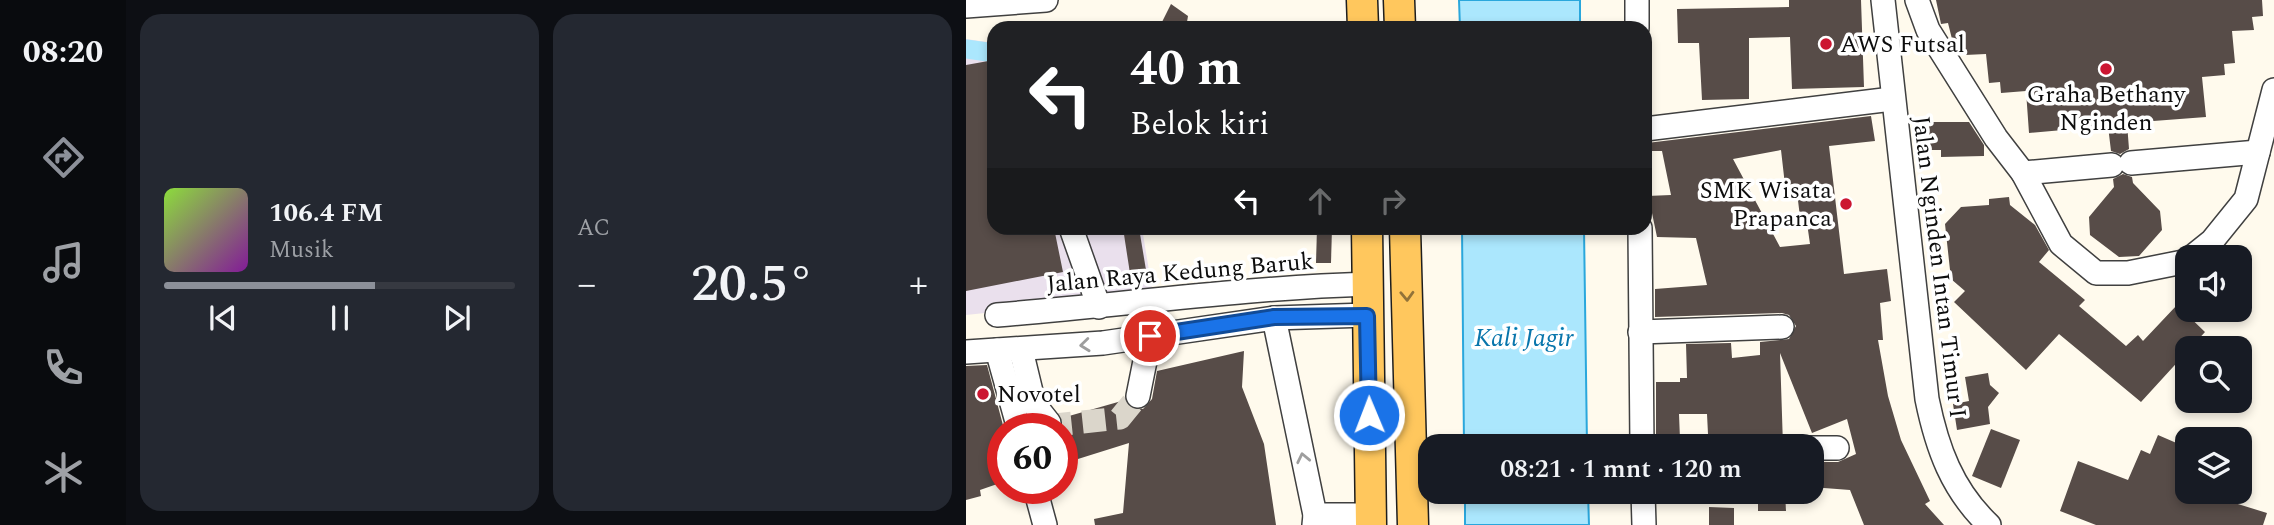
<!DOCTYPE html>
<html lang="id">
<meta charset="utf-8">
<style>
:root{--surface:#171b24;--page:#242831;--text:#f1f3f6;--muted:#9ea1a6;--line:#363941;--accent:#8c9099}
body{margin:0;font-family:Spectral,serif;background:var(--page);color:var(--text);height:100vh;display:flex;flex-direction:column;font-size:26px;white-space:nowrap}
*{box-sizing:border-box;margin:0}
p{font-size:23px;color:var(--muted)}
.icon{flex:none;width:38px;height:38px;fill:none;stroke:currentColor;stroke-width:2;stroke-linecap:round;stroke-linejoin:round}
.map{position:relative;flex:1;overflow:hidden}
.drawer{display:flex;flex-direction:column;gap:14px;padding:14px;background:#0d0f14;width:840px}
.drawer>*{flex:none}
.hud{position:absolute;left:21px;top:21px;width:665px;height:214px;border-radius:21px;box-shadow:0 4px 10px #0003;background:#202124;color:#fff;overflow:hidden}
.fabs{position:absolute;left:1209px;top:245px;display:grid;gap:14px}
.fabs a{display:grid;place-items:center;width:77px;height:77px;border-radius:14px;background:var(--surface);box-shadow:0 4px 10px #0003;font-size:35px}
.speed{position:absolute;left:21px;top:413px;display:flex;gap:14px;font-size:35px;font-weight:700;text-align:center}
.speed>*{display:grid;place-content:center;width:91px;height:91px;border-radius:50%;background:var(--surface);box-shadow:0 4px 10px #0003;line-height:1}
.speed .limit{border:10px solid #d22;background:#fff;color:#111}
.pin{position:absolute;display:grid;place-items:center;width:60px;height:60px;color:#fff;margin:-30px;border:4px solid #fff;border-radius:50%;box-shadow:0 2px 7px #0007}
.me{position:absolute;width:77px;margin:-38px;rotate:359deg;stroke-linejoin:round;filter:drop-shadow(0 0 5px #0008)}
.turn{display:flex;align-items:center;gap:24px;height:147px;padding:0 28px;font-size:32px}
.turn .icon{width:91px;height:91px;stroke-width:2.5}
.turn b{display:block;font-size:49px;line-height:60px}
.lanes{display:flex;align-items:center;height:66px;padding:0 28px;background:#0003;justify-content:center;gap:35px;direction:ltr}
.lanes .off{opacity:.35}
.big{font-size:52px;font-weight:600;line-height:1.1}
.drawer .card{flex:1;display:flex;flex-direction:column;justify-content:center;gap:10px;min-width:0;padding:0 24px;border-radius:21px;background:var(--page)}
.song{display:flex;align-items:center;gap:21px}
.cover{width:84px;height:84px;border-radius:10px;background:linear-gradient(135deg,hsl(90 70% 55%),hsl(290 70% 35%))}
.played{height:7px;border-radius:4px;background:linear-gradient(90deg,var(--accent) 60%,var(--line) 60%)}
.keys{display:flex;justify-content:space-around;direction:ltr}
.heat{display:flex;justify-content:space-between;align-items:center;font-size:38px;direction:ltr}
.drawer .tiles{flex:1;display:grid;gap:14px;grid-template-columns:repeat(2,1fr)}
.trip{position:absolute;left:452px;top:434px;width:406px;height:70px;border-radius:21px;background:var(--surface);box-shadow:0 4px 10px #0003;font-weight:600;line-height:70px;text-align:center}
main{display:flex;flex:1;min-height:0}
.tabs{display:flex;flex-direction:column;width:126px;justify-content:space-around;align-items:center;background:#090b0e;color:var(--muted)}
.tabs .icon{width:49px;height:49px}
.tabs .on{color:var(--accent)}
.tabs b{font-size:32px;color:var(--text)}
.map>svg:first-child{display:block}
.industrial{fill:#eae0ed}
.water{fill:#abe7fd;stroke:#2aa7dc;stroke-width:2}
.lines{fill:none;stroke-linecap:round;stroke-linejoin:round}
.canal{stroke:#abe7fd;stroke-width:19}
.building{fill:#574c48;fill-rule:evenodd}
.minor-tunnel{stroke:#dbd6cb;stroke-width:23;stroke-dasharray:23 11;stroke-linecap:butt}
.minor-casing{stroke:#404040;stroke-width:26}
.major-casing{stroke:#1e1e1e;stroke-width:33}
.minor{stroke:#fff;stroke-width:23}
.major{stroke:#ffc75d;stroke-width:30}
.oneway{stroke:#927339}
.oneway2{stroke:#9e9e9e}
.route-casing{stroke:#114b97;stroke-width:18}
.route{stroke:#1a73e8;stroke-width:12}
.poi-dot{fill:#cc1631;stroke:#fff;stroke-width:2.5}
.labels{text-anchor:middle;stroke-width:7;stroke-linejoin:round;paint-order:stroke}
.poi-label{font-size:24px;fill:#0d0d0d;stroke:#fff;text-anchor:start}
.street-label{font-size:24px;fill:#0d0d0d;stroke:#fff}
.water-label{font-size:26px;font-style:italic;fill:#0976ac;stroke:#fff}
</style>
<main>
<nav class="tabs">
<b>08:20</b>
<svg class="icon on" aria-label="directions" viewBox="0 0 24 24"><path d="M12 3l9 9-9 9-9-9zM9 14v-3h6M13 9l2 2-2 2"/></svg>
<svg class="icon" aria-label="music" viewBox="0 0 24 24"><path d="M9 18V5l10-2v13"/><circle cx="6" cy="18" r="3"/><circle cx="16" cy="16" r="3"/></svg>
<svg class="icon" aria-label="phone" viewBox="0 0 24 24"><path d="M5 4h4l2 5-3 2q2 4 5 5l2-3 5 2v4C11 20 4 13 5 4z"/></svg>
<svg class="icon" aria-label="climate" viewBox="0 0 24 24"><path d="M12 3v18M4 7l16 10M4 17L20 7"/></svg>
</nav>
<section class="drawer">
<div class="tiles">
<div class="card">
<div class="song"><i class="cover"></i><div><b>106.4 FM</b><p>Musik</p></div></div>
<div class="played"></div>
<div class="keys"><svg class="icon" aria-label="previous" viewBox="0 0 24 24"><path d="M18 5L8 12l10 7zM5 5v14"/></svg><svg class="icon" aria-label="pause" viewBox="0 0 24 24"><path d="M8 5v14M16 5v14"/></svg><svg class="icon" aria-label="next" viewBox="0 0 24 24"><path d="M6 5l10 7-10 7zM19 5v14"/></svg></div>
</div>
<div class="card"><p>AC</p>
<div class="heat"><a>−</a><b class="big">20.5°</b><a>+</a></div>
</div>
</div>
</section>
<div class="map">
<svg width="1308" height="525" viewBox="0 0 1308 525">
<rect width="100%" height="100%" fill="#fffaed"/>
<polygon class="industrial" points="0,39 28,43 28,228 176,228 187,295 0,315"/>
<g class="water">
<polygon points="493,0 614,0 614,28 494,28"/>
<polygon points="496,228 618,228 621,446 498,446"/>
<polygon points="499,492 622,492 623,525 499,525"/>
</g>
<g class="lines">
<polyline class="canal" points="0,49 28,53"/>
</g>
<g class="building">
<polygon points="823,0 895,0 898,87 826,89 824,37 783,38 783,99 736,100 733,43 712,43 711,9 823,7"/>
<polygon points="970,0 1296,0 1297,16 1286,17 1288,30 1266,31 1269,63 1258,64 1259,75 1236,77 1240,117 1161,123 1163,149 1154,154 1145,151 1142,126 1063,133 1060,91 1035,93 1034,82 1023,83 1020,54 999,55 997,42 987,43 982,23 975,24"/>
<polygon points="205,4 222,16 220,28 193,28"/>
<polygon points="28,60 28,228 88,228 97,272 0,291 0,65"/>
<path d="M905,116L909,141L863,146L878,274L921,269L925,301L914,303L917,340H912L922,396L935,440L964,501L959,504L978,525H898L884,490L845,487V462H872L890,454L881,419L846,433L814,353L817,446H769V434H742L741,414H713L714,439H690V382H714V378H721L720,344L765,343L766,358L794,355V342L823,339L830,326L823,315L816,313L689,317V289L741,285L730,238L691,237L686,213H681V196L705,195L696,151H681V143ZM815,150L819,185L830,184L834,217L840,216L844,244L814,247L767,159Z"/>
<polygon points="963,122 1003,122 1018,145 1018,156 975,157 975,150 964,150"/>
<polygon points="1157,174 1166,177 1167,183 1194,211 1196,230 1173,256 1153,257 1124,235 1123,217 1148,187 1147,179"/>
<polygon points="1043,197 1044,205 1069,225 1083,250 1073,262 1119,300 1113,306 1160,346 1172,335 1177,341 1211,305 1239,332 1175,402 1093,334 1060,370 988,302 999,291 985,279 979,224 995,207 1023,205 1023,199"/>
<polygon points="157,228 173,228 181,276 165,280"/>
<polygon points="351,228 366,228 365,263 350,263"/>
<polygon points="278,351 276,387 298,444 310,525 129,525 128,519 157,513 163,443 96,464 96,418 159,400 163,407 177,409 186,399 191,371"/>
<polygon points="21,365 38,429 37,482 14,490 15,496 0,500 0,366"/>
<polygon points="1022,373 1024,385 1033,393 1022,407 1024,424 991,430 987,404 1003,401 999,377"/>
<polygon points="1025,429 1054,440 1035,488 1006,476"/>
<polygon points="1192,435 1222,448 1222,492 1233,492 1301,513 1297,525 1130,525 1094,511 1112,461 1162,480 1175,450 1184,454"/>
<polygon points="792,492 819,492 820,511 792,511"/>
<polygon points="743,507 768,508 768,525 743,525"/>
</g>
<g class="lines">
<polyline class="minor-tunnel" points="83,423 89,425 154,418 172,396"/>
<defs>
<g id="minor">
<polyline points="671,0 671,28"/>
<path d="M917,0L961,399C971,448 986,490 1023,525"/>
<polyline points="951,0 962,30 1030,138 1057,173 1095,244 1130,273 1162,273 1222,261"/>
<polyline points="0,6 80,0"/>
<polyline points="679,129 926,99"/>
<polyline points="1165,163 1292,152"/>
<polyline points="1057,173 1146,165"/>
<polyline points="105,228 133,307"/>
<polyline points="674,228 676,446"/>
<polyline points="1226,257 1246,241 1280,199 1308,90"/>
<path d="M31,315C155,305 277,288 402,284"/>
<polyline points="308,318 349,515 348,525"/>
<polyline points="674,332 816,327"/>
<polyline points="31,350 53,429"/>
<polyline points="55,350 68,404 83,423"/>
<polyline points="0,352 137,343 308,318 401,315"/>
<polyline points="172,396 184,336"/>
<polyline points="845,448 871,448"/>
<polyline points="69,488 79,525"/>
<polyline points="677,492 678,525"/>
<polyline points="349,515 405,515"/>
</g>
<g id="major">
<polyline points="396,0 397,28"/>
<polyline points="433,0 434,28"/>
<polyline points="401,228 405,525"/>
<polyline points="439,228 447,525"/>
</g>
</defs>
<use href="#minor" class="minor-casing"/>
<use href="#major" class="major-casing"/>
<use href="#minor" class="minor"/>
<use href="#major" class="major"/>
</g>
<defs><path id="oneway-chevron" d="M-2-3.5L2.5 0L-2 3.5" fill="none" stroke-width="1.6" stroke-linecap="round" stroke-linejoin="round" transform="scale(1.75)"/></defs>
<use class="oneway" href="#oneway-chevron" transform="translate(441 296) rotate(88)"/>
<g class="oneway2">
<use href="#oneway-chevron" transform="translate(119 345) rotate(174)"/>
<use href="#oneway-chevron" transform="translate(337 458) rotate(-102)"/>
</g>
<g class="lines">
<defs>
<polyline id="route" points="184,336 308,317 401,316 403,415"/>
</defs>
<use href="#route" class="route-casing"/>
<use href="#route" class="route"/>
</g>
<g class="poi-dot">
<circle cx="860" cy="44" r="7"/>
<circle cx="1140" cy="69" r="7"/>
<circle cx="880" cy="204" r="7"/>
<circle cx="17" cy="394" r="7"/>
</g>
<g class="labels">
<g class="poi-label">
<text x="874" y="52">AWS Futsal</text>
<text x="1140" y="102" text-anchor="middle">Graha Bethany<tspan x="1140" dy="28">Nginden</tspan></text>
<text x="866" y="198" text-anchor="end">SMK Wisata<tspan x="866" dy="28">Prapanca</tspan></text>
<text x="31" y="402">Novotel</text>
</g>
<g class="street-label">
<text transform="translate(974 267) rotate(83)" y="8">Jalan Nginden Intan Timur I</text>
<text transform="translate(214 272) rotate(-5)" y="8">Jalan Raya Kedung Baruk</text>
</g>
<g class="water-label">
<text x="558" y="346">Kali Jagir</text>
</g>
</g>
</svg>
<div class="fabs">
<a><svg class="icon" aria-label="sound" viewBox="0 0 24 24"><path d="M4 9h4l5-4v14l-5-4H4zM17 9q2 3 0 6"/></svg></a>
<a><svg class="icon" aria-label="search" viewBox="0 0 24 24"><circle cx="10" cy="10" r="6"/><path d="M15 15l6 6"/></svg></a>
<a><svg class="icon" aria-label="layers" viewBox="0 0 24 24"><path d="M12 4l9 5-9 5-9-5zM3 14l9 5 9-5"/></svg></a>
</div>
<div class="speed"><div class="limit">60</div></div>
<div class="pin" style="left:184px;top:336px;background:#d93025"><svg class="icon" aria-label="arrive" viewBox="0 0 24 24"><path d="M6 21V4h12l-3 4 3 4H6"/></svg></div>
<svg class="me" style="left:403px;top:415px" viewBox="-20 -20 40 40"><circle r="17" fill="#1a73e8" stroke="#fff" stroke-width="3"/><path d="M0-11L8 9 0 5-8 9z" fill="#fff"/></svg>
<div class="trip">08:21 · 1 mnt · 120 m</div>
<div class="hud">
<div class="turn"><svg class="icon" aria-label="left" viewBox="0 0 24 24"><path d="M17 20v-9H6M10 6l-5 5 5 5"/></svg><div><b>40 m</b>Belok kiri</div></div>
<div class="lanes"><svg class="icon" aria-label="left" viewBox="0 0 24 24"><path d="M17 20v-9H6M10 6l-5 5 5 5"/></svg><svg class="icon off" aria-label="ahead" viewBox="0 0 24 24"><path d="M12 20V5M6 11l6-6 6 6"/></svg><svg class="icon off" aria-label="right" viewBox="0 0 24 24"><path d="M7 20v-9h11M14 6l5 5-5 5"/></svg></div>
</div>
</div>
</main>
